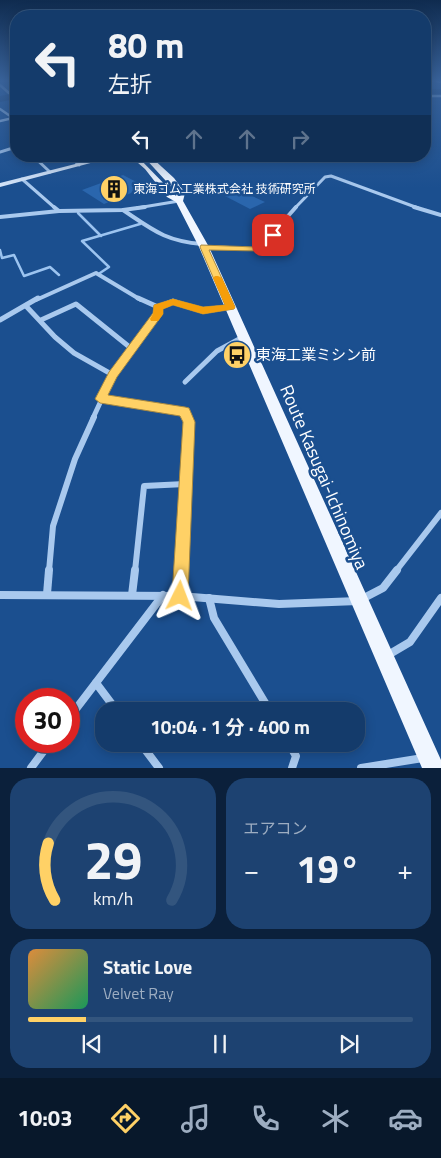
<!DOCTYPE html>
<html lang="ja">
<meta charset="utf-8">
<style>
:root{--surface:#143b6b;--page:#1d4271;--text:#f1f3f6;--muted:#9dadc1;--line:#33557e;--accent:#ffd166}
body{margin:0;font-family:"Titillium Web","Noto Sans JP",sans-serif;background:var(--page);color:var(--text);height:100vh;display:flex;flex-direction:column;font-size:19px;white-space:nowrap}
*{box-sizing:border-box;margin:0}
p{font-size:16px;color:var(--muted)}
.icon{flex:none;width:28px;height:28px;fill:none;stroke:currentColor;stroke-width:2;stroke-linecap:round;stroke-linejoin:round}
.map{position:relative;height:768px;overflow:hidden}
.side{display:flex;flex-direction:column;gap:10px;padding:10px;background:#0b203b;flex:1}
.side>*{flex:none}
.banner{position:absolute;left:10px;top:10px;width:421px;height:152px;border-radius:20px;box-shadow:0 2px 12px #0003,0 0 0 1px var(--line);background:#143b6b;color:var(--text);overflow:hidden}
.speed{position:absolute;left:15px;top:688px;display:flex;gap:10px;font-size:25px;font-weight:700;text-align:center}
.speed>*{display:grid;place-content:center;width:65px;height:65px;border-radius:50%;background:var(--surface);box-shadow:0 2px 12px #0003,0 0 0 1px var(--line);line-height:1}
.speed .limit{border:8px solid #d22;background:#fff;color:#111}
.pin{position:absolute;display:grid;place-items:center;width:42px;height:42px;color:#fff;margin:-21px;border-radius:10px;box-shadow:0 2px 8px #0006}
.me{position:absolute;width:55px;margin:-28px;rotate:3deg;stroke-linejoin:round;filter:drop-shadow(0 0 4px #0008)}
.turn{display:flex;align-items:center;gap:18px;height:105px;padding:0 15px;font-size:22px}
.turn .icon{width:65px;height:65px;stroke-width:2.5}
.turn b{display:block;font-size:35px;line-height:42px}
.lanes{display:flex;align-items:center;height:48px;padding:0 15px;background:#0003;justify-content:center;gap:25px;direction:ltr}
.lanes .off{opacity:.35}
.big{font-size:38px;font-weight:700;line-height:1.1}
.side .card{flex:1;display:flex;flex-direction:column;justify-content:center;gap:8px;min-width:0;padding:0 18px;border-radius:20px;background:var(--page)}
.side .dial{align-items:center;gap:0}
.dial svg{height:130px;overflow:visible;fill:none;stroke:var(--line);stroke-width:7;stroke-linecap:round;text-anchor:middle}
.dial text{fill:var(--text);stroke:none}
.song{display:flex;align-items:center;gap:15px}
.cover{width:60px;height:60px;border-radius:8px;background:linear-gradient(135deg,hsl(30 70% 55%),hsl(150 70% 35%))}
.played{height:5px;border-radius:2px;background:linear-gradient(90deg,var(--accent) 15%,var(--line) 15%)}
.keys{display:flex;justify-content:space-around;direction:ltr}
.heat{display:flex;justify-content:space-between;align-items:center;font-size:28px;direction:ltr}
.side .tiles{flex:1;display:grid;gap:10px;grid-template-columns:1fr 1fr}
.card:last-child{grid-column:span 2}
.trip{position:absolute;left:95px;top:702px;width:270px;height:50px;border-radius:20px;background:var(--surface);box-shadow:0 2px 12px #0003,0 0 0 1px var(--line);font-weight:700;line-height:50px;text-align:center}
.dock{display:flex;height:80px;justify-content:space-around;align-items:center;background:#08182b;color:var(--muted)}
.dock .icon{width:35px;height:35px}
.dock .current{color:var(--accent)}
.dock b{font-size:22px;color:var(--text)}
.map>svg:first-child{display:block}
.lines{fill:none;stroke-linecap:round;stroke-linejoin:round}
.stream{stroke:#9cc4f0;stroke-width:2.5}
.river{fill:#123a6d;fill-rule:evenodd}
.building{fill:#2a66ad}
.street-far5{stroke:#a9c9ee;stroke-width:2.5}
.street-far4{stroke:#a9c9ee;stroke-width:3}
.street-far3{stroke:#a9c9ee;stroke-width:4}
.street-far2{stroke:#a9c9ee;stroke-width:5}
.street-far1{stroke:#a9c9ee;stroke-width:6}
.street{stroke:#a9c9ee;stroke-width:8}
.secondary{fill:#d6e6fa;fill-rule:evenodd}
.primary{fill:#f0f6ff;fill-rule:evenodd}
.route{fill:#ffd166;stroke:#a68842}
.slow{fill:#f59e0b}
.labels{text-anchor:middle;stroke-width:5;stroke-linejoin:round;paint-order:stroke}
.far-poi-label{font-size:12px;fill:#fff;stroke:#1b4f8f;text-anchor:start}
.poi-label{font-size:15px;fill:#fff;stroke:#1b4f8f;text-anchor:start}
.near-street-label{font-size:18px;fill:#fff;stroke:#1b4f8f}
</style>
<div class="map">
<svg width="441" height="768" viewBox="0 0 441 768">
<rect width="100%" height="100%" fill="#1b4f8f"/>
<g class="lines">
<g class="stream">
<polyline points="78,213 101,236"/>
<polyline points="0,250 2,258 14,255 24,276 50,267 59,275"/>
<polyline points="100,273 109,267 82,241 140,224"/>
</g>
<g class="river">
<rect x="425" y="89" width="16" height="6"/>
<polygon points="16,93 16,99 0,102 0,96"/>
</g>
</g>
<g class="building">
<polygon points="123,175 146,187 104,204 82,190"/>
<polygon points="239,190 265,202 250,209 225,196"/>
</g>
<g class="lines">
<g class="street-far5">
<polyline points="437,81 441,82"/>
<polyline points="0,85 9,93"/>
<polyline points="425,96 441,96"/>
<polyline points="0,109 16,120"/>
<polyline points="0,121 13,118"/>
</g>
<g class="street-far4">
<polyline points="0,152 16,147"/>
<polyline points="33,156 50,172"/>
<polyline points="69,156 79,165"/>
<polyline points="22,179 55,208"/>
<polyline points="137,208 179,201"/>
<polyline points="295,208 325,177 331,176 418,208"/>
</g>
<g class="street-far3">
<polyline points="54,207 59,211 123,210 145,207"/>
<polyline points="414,207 441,215"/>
<path d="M123,210C153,230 165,241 202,244"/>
<polyline points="0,217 59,211"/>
<polyline points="204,247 259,249 296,207"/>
<polyline points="36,300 96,273 141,300"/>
</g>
<g class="street-far2">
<polyline points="138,298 158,307"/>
<polyline points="26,306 55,337 74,353 113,375"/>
<polyline points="0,320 38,298"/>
<polyline points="41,320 76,304 132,349"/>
<polyline points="185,382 217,351 243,337"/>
<polyline points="100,399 185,412 188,418"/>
<polyline points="93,418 113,375 158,314 158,307 173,301 203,311 230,307"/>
</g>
<g class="street-far1">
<polyline points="49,571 53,526 75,459 94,417"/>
<polyline points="135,571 144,486 185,484"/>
<polyline points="181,571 189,422 187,417"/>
<polyline points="396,571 441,513"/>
</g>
<g class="street">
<polyline points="47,594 49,570"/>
<polyline points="0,595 180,596 279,604 358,601 383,588 397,570"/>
<polyline points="132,595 135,570"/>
<polyline points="180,596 181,570"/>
<polyline points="209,598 214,618 270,711"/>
<polyline points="388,655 410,642 441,598"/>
<polyline points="96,683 117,711"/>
<polyline points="69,718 163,595"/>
<polyline points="141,744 159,768"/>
<polyline points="289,744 296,756 292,768"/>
<polyline points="31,768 51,741"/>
<polyline points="361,768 423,758"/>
</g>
<polygon class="secondary" points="107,156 117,156 0,187 0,183"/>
<polygon class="primary" points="130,156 137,156 176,196 177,193 143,156 150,156 174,178 185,193 183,201 209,247 441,760 441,768 422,768 199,247 176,202 167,197 145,169"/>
</g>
<linearGradient id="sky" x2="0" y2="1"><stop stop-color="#0f2b4f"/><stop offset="0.43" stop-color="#39639b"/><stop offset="1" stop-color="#39639b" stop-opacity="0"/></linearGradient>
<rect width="441" height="188" fill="url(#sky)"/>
<polygon class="route" points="273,232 277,235 259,251 209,250 235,307 234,309 203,314 173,305 163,309 163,314 117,377 108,395 185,407 189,408 195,422 188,596 185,601 180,604 174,601 172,596 183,422 180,416 100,403 95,399 109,372 153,313 154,305 173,299 203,307 225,305 200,247 201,245 256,247"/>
<polygon class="slow" points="215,276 218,276 222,278 235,307 234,309 203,314 173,305 163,309 163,314 158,321 151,321 150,319 153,314 154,305 173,299 203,307 225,305 213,278"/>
<defs>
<symbol id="building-disc" viewBox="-11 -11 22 22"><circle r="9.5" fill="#ffd166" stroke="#1b4f8f"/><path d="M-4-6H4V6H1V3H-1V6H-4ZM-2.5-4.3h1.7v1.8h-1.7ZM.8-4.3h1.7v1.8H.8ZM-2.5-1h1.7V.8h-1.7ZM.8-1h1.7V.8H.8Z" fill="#111"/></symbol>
<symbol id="bus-disc" viewBox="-11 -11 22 22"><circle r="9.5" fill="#ffd166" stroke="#1b4f8f"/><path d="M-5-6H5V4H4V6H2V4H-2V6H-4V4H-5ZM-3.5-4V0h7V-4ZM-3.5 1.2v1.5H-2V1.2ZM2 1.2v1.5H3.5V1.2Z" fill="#111"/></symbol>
</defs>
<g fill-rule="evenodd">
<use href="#building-disc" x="98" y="173" width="32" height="32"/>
<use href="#bus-disc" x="221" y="339" width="32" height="32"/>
</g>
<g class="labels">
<g class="far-poi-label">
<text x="133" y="193">東海ゴム工業株式会社 技術研究所</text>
</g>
<g class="poi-label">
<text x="256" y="360">東海工業ミシン前</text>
</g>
<g class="near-street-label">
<text transform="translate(324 477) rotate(67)" y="6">Route Kasugai-Ichinomiya</text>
</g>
</g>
</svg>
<div class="speed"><div class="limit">30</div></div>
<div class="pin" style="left:273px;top:235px;background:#d93025"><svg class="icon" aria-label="arrive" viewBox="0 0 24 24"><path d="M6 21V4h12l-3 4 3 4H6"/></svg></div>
<svg class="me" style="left:180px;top:596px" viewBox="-20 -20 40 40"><path d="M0-17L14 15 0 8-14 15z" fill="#ffd166" stroke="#fff" stroke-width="4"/></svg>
<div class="trip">10:04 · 1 分 · 400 m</div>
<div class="banner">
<div class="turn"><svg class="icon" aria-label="left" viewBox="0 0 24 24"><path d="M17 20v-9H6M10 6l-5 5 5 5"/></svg><div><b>80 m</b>左折</div></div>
<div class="lanes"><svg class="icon" aria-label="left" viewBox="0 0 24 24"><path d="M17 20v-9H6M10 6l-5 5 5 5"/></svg><svg class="icon off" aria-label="ahead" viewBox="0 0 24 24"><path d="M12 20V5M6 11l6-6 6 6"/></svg><svg class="icon off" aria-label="ahead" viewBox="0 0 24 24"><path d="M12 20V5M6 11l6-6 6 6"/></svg><svg class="icon off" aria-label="right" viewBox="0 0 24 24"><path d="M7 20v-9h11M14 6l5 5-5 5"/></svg></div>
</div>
</div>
<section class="side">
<div class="tiles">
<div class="card dial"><svg viewBox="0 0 100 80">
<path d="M14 69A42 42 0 1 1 86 69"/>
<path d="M14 69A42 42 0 0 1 10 34" stroke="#ffd166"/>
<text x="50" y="56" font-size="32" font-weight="700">29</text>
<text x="50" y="72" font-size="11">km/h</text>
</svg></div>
<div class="card"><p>エアコン</p>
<div class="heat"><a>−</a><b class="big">19°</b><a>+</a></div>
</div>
<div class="card">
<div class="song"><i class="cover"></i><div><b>Static Love</b><p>Velvet Ray</p></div></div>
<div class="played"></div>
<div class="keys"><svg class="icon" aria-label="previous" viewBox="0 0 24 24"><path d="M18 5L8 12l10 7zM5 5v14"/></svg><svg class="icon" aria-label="pause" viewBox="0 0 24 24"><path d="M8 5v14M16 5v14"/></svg><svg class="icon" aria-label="next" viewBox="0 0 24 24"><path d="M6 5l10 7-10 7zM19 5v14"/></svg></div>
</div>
</div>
</section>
<nav class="dock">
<b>10:03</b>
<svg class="icon current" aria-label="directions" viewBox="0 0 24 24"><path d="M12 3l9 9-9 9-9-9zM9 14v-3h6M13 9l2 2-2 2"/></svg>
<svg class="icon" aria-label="music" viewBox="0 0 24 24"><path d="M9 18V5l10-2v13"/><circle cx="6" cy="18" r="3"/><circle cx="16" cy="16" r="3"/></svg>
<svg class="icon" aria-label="phone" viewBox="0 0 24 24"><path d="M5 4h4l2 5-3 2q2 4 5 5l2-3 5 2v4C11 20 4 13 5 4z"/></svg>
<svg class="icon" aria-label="climate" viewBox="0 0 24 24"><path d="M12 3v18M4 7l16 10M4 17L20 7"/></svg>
<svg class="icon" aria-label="car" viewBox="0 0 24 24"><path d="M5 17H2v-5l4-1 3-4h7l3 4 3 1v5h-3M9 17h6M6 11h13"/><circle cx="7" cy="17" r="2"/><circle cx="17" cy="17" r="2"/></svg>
</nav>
